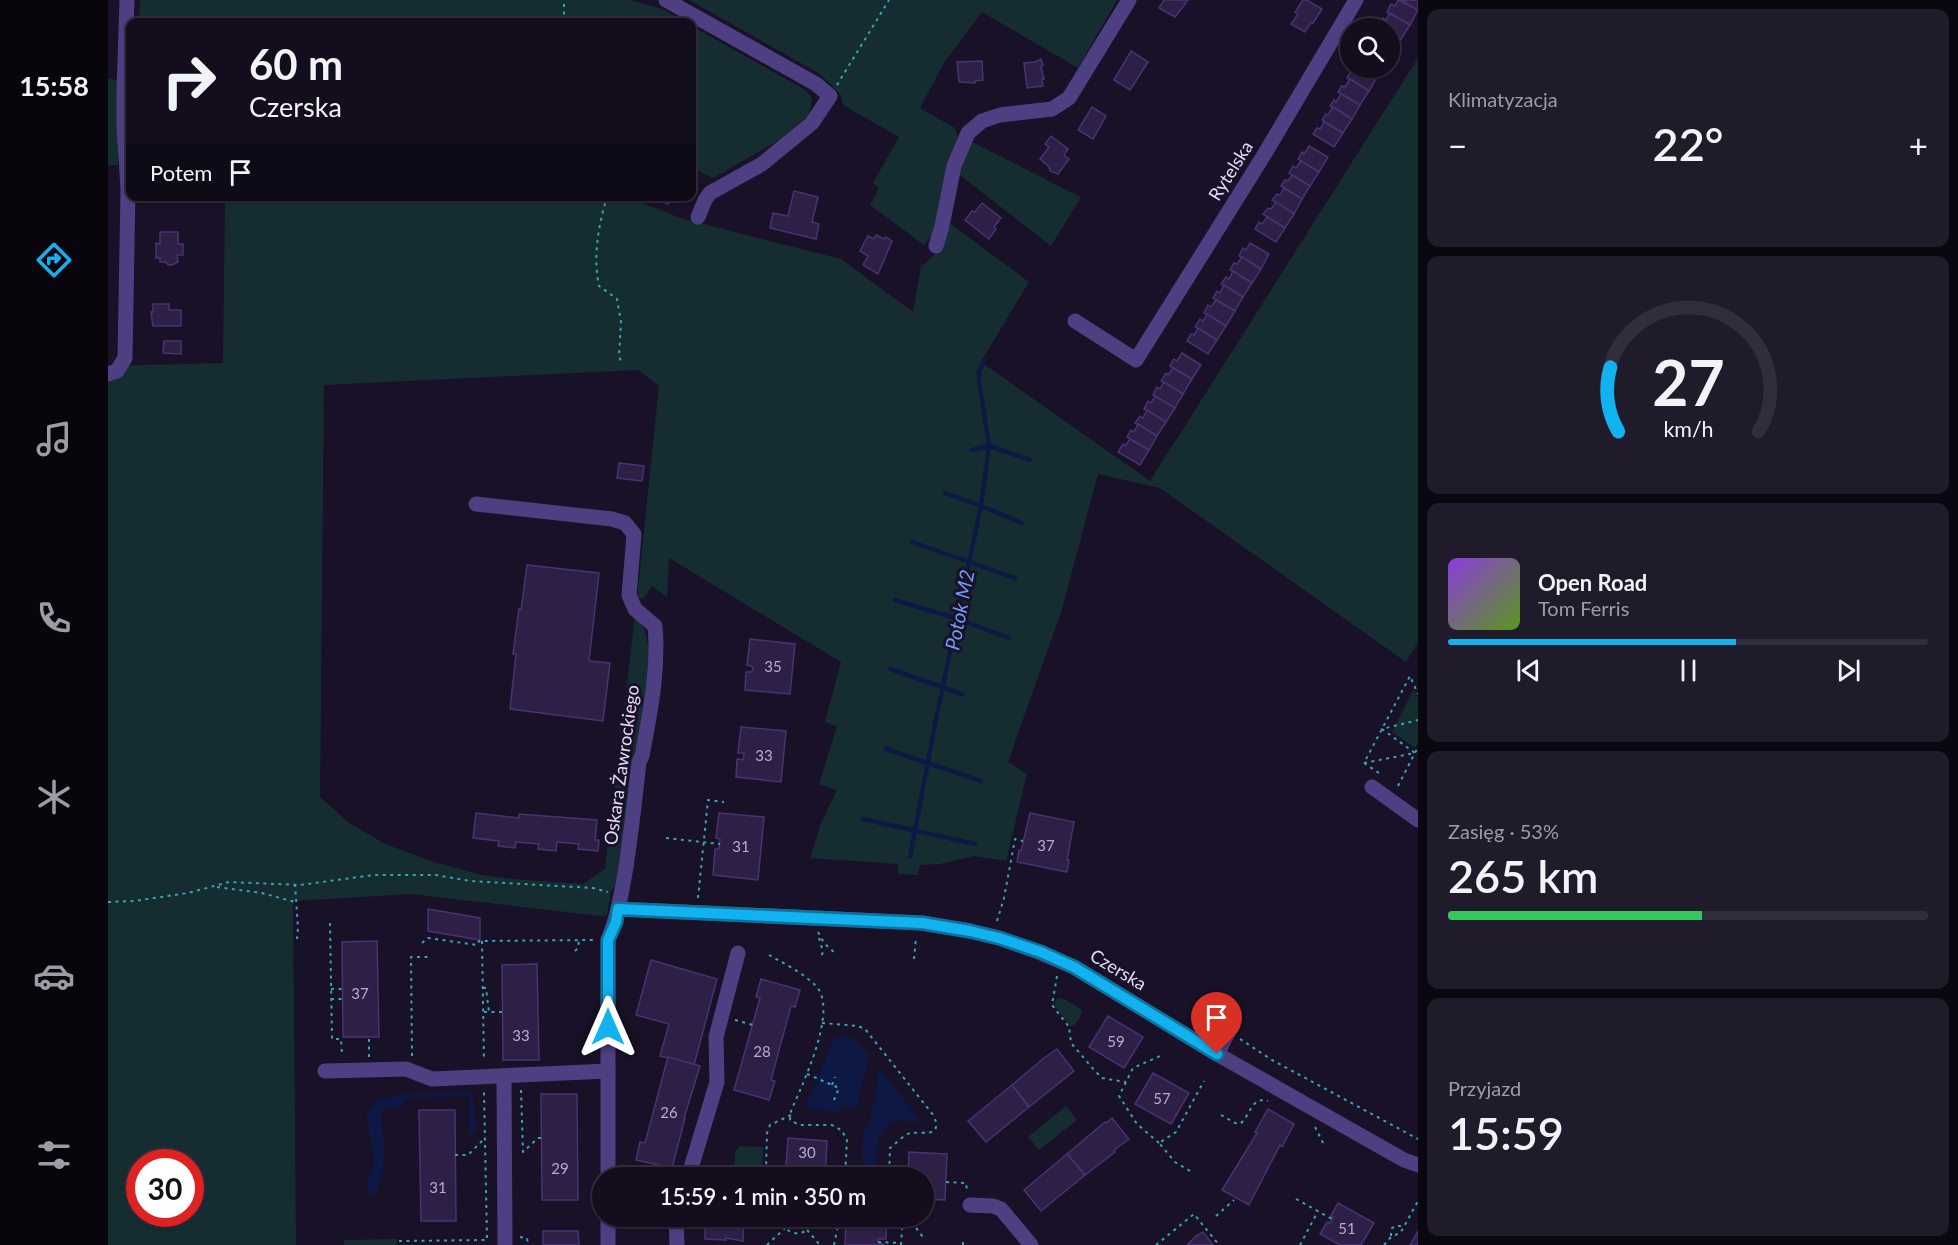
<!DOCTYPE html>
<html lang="pl">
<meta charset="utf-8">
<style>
:root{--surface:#130d1d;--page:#201b2a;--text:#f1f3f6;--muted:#9d9ca4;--line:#322d3b;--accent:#12b2f0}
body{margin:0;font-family:Lato,sans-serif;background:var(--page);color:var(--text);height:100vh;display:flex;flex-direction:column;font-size:22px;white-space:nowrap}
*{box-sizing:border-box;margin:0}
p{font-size:20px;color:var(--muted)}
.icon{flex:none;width:33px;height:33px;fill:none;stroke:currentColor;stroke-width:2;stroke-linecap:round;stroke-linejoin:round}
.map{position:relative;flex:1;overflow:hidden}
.panel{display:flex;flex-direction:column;gap:9px;padding:9px;background:#0a0710;width:540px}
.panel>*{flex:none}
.top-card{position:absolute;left:18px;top:18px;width:570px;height:183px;border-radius:12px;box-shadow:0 2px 4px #0004,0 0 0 2px var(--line);background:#130d1d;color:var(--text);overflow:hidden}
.buttons{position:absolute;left:1232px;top:18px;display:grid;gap:12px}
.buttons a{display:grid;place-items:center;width:60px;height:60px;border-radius:50%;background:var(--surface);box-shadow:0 2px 4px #0004,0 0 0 2px var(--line);font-size:30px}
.speed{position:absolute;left:18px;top:1149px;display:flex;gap:12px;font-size:30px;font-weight:700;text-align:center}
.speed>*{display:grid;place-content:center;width:78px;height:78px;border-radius:50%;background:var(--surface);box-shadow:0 2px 4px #0004,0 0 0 2px var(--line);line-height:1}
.speed .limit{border:9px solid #d22;background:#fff;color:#111}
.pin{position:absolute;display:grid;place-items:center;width:51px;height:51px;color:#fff;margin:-62px -26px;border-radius:50% 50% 50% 0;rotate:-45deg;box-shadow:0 0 6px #0007}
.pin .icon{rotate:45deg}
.me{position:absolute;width:66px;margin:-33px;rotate:0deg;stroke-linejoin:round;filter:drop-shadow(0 0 4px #0008)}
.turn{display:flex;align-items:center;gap:21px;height:126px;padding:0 24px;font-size:27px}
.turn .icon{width:78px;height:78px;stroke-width:2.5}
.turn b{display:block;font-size:42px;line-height:51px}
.then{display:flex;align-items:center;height:57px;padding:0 24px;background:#0003;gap:12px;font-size:22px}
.big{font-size:45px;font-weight:600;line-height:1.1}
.panel .widget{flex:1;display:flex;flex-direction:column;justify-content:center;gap:9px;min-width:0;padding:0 21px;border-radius:12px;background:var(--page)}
.panel .dial{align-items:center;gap:0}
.dial svg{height:156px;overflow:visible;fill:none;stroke:var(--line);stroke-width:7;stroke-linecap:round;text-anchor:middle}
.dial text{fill:var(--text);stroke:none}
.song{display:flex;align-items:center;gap:18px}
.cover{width:72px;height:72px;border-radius:9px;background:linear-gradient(135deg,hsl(270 70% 55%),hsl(90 70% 35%))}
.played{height:6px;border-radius:3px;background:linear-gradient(90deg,var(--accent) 60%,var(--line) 60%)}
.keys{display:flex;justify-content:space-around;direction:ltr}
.heat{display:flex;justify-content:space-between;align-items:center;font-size:33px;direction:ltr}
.charge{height:9px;border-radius:4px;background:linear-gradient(90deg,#34c759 53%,var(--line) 0)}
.trip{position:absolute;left:484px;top:1167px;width:342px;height:60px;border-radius:30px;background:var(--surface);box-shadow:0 2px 4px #0004,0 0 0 2px var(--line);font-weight:600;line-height:60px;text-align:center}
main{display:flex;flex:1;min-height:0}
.tabs{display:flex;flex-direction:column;width:108px;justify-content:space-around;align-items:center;background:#08050c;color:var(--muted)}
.tabs .icon{width:42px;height:42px}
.tabs .on{color:var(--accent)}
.tabs b{font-size:27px;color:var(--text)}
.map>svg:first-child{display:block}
.green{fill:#152d31;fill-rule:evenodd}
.water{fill:#0e1844}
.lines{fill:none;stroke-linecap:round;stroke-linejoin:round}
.stream{stroke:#0e1844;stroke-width:4.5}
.building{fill:#2e1f47;stroke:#4a3271;stroke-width:1.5}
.path{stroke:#38a4b3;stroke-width:2;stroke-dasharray:3 4.5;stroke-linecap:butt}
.minor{stroke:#4e3f83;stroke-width:15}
.route-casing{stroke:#0c749c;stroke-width:15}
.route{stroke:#12b2f0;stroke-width:10}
.labels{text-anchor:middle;stroke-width:6;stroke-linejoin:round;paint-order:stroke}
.number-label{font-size:15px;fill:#b6abd0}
.street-label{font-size:18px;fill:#e4dafd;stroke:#191127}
.water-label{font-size:20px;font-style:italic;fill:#6e9ef6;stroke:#191127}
</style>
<main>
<nav class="tabs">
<b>15:58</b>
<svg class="icon on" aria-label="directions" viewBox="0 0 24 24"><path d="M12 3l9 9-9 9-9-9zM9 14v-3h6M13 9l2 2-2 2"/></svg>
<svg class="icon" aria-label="music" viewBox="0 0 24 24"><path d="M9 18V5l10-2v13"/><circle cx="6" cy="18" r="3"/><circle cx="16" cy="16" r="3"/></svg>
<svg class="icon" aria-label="phone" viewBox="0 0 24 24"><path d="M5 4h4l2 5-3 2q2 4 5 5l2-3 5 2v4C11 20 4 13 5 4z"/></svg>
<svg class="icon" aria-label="climate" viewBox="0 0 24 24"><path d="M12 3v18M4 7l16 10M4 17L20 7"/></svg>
<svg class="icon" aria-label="car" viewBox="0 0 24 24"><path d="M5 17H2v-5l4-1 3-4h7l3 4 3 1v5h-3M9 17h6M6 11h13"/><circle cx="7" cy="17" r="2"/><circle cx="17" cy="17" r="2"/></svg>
<svg class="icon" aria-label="filters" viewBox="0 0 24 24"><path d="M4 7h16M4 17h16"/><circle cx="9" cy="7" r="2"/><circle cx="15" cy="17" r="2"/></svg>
</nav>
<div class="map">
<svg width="1310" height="1245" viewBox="0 0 1310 1245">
<rect width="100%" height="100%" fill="#191127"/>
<g class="green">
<polygon points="32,0 521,0 554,9 578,22 31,22"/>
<polygon points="581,0 1009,0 970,68 874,12 836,63 812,108 847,128 850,138 825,234 816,245 762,205 771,188 765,183 791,137 735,105 733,95 712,74"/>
<polygon points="584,26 699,91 704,99 701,115 671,140 605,178 584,168"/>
<path d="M1310,58V642L1298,662L1052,488L990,474L954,609L900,762L919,774L898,861L866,856L832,864L812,865L810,875L790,874V864L702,858L713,823L729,790L711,784L729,726L717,722L733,662L561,558L559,597L544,586L536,598H529L551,386L530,370L216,385L212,797L240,822L277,844L326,862L374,875L404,879L475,884L497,869L527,615L530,616L536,628L540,645V690L507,886L503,892L499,915L492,916L303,894L185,901L188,1245H0V366L115,363L117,197H521L572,218L733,259L805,312L813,267L831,250L843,224L921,282L873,362L1042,481ZM32,1162H82V1214H32Z"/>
<polygon points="0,79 12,80 10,165 0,165"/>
<polygon points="864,142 973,197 943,246 849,173"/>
<polygon points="1306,689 1310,698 1310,742 1307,748 1284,732"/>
<polygon points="950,998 956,999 973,1009 974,1013 967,1025 962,1026 947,1007 947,1001"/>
<polygon points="958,1106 969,1120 931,1150 920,1137"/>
<polygon points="632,1146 655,1147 654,1169 626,1168 627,1153"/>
<polygon points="289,1239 289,1245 236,1245 236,1240"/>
</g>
<g class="water">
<polygon points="738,1036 744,1038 761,1054 748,1107 746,1108 737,1106 730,1113 700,1107 698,1104 727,1038"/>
<path d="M772,1069L813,1121C805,1123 797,1120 789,1121C765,1126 770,1157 768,1175L766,1177H754L755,1132L762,1120Z"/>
<path d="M359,1092L363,1094L365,1097L368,1130L365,1134L362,1133L361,1129L362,1099L359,1096L301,1098L297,1101L295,1107L281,1108L275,1110L274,1118C276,1143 279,1170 267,1194L262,1195C253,1182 267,1172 266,1158C265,1142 257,1127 259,1110L269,1101L294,1094Z"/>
</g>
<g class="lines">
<g class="stream">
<polyline points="864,450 881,446 922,460"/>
<polyline points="837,493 873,506 914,523"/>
<polyline points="804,542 907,578"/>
<polyline points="787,600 850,619 901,638"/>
<polyline points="782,669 854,694"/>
<polyline points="778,749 873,781"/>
<polyline points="755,819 867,844"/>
<polyline points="802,857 828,719 873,506 881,446 871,380 871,371 876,361"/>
</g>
</g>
<g class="building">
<polygon points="1056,0 1080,0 1067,17 1051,8"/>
<polygon points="1195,0 1199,0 1214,9 1205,23 1203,22 1197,32 1183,24 1190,14 1187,12"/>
<polygon points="1290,0 1310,10 1302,25 1279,12 1283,4 1287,6"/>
<polygon points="1293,0 1310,0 1310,10"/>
<polygon points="1282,13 1302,25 1293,39 1281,32 1281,28 1276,28 1270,25 1275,18 1278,20"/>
<polygon points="1281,32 1293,39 1284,53 1281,51"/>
<polygon points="1023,51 1040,62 1022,90 1006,80"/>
<polygon points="933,59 935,65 933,67 936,79 934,79 935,86 919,88 916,63 927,62"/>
<polygon points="874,61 875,80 867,81 867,83 851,82 849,62"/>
<polygon points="1249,68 1253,68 1269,77 1261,91 1239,78 1243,71 1246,73"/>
<polygon points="1253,68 1275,68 1269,77"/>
<polygon points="1242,79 1261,91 1252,105 1230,92 1234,86 1237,87"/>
<polygon points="1233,94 1252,105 1244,119 1222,106 1226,100 1228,102"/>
<polygon points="984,107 998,116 985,139 970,130"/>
<polygon points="1225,107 1244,119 1235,133 1214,120 1218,114 1220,115"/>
<polygon points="1216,122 1235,133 1226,147 1205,134 1209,128 1212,129"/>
<polygon points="943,136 960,149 956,155 961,159 950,174 942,171 941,167 932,159 941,147 937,144"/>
<polygon points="1201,146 1220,157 1211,172 1190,159 1194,152 1196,154"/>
<polygon points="1193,161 1211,172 1202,186 1181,173 1185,166 1188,168"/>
<polygon points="1184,175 1202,186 1194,199 1173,186 1177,180 1180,181"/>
<polygon points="1176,188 1194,199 1186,214 1164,200 1169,194 1172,195"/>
<polygon points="686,191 710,197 704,222 711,224 708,239 662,228 665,213 680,216"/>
<polygon points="547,196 564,196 560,204 546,198"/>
<polygon points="1168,202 1186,214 1177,228 1155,214 1160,208 1163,209"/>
<polygon points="874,203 893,218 886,227 888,229 881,239 857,220 864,211 867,212"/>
<polygon points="1159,217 1177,228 1168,242 1147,229 1151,222 1154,224"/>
<polygon points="52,232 70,232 70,244 75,244 75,255 69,255 70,262 64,265 60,265 58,262 52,262 52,258 48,258 48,243 52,244"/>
<polygon points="768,235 776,239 778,237 784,241 770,274 755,265 760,256 752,251 760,236 766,239"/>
<polygon points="1142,243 1161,254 1153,269 1131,256 1135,248 1138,250"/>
<polygon points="1134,257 1153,269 1144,283 1122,270 1126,263 1129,264"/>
<polygon points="1125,271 1144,283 1135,297 1113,284 1118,277 1121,279"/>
<polygon points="1116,285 1135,297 1127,311 1105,298 1109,291 1112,293"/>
<polygon points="1108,300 1127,311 1118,326 1096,313 1100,305 1103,307"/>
<polygon points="45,304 61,304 61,310 73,310 73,326 45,326 43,312 45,312"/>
<polygon points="1099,314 1118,326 1109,340 1087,327 1092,319 1095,321"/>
<polygon points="1090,328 1109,340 1100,354 1079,341 1083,334 1086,335"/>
<polygon points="56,341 73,341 73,354 55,353"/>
<polygon points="1074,353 1093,365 1084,379 1062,366 1066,359 1069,361"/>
<polygon points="1065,368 1084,379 1075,394 1053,381 1058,373 1060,375"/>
<polygon points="1056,382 1075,394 1067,408 1045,395 1049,387 1052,389"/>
<polygon points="1047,396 1067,408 1058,422 1036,409 1040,401 1043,403"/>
<polygon points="1039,410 1058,422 1049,436 1027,423 1032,416 1035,418"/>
<polygon points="1030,424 1049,436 1041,450 1019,437 1023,430 1026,432"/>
<polygon points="1022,439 1041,450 1032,465 1010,452 1015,444 1017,446"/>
<polygon points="511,463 536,466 534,481 509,478"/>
<polygon points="419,565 491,573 481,661 502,663 495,721 402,709 408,654 405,654 411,609 413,610"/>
<polygon points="642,639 687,644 682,694 637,690 638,672 644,672 645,667 639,665"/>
<polygon points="633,727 678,731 673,782 628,777 629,759 635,760 636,753 630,753"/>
<polygon points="368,813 411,818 411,814 489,820 487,840 491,840 490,851 470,849 471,844 449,842 448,851 430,849 431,844 408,842 407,848 390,846 391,841 365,838"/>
<polygon points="611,813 656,817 650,880 605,875 607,849 611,849 612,839 608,838"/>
<polygon points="922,813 966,822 959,860 961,860 959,872 909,862 911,850 913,851"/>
<polygon points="320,909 372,918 372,940 320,931"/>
<polygon points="269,941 271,1037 235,1037 234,942"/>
<polygon points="543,960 609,979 586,1065 552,1056 561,1024 528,1015"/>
<polygon points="429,964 431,1060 395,1060 394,965"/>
<polygon points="653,979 692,990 687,1007 683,1006 663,1080 667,1081 661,1100 626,1090 652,998 648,997"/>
<polygon points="1000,1016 1035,1037 1016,1068 981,1047"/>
<polygon points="949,1049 966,1071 921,1107 904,1085 936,1058"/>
<polygon points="560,1057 592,1066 576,1118 577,1118 564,1168 528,1160 532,1142 537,1143"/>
<polygon points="1045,1073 1081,1093 1063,1124 1027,1104"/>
<polygon points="904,1085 921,1107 878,1142 860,1121"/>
<polygon points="433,1094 469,1094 470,1200 434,1200"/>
<polygon points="1160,1109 1186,1124 1174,1147 1172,1145 1141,1205 1114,1190 1149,1133 1147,1132"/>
<polygon points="311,1110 347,1110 348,1221 313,1221"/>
<polygon points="1004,1118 1021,1139 1006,1150 1007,1152 977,1175 959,1154 997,1122 998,1123"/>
<polygon points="680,1138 719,1141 717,1178 679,1178 679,1171 686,1171 686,1166 678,1166"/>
<polygon points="801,1152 839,1154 837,1200 816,1199 816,1178 800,1178"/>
<polygon points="959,1154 977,1175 933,1211 916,1190"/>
<polygon points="1230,1203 1266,1223 1253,1245 1232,1245 1212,1234 1219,1222 1222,1223 1225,1217 1223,1216"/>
<polygon points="597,1216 636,1216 635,1241 618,1238 618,1240 597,1239 597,1225 604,1225 604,1220 597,1220"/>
<polygon points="738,1216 779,1216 778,1239 770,1239 770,1242 777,1245 737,1245"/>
<polygon points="435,1231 470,1231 471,1245 435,1245"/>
<polygon points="1310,1231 1310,1245 1302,1245"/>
<polygon points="1095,1232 1105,1245 1079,1245 1088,1236"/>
</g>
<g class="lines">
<g class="path">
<polyline points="456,22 456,0"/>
<polyline points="729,85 781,0"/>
<path d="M497,196L498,200C490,228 485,257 491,286L509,299L513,322L511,356L514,364"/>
<polyline points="1256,763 1307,753 1274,729 1310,720"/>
<polyline points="1271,773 1256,763 1302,676 1310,694"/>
<polyline points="1290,786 1310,747"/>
<polyline points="558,838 612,844"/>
<polyline points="187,884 190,928 189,939"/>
<polyline points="109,887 154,893 187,902"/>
<polyline points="590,898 600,800 616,802"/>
<polyline points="0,902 26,901 80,893 121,882 192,885 266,875 328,875 362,881 485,888 500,892"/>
<polyline points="889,921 896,898 907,839 915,841"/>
<polyline points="222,923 224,1039 233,1039 234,1055"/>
<polyline points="710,932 716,943 728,954"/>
<polyline points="711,938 715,952 713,957"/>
<polyline points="374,941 376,1061"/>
<polyline points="314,943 320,938 369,945 371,941 485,940"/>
<polyline points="467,951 470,948 471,940"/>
<path d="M661,955C677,964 695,973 708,986C731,1010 694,1085 683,1111L682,1120L691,1125H724L733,1130L739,1139L737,1178"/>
<polyline points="806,959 808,938"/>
<polyline points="949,976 944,1005 961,1027 963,1043 987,1071 994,1078 1018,1082"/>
<polyline points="375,988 378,988 381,1012"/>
<polyline points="223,989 234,989"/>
<polyline points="223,999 234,999"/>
<polyline points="376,1012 394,1012"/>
<polyline points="627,1020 645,1025"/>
<path d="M714,1023L750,1026L757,1029L826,1116C835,1139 814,1131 802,1133C796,1135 787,1144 782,1148L781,1178"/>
<polyline points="261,1039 261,1057"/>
<polyline points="1132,1039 1164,1060 1310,1139"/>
<polyline points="304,1056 303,957 321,957"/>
<polyline points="699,1074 731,1088 726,1100"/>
<polyline points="724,1085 727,1077"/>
<polyline points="413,1090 415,1152 430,1138 434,1138"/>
<polyline points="683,1115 662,1125 659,1133 658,1169 686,1169"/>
<path d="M1113,1115L1127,1123L1132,1124C1143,1115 1143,1096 1160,1101"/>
<polyline points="1207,1127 1217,1147"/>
<polyline points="1051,1143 1029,1124 1011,1096 1025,1068 1052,1056"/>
<polyline points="347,1155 360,1155 377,1138"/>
<polyline points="1082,1171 1067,1162 1051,1143 1068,1132 1096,1081"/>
<polyline points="596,1173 652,1176 658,1169"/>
<polyline points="838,1182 858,1183 859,1190"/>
<polyline points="1188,1199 1224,1219"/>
<path d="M675,1216C674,1231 687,1238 699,1230L702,1221L701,1216"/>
<polyline points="799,1216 815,1237"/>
<polyline points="1108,1216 1126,1200"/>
<polyline points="583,1222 604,1223"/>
<polyline points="699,1230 712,1245"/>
<polyline points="1283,1236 1283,1229 1287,1226 1296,1226"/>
<polyline points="412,1237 419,1238 420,1245"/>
<polyline points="291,1241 379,1240 376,1091"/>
<polyline points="770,1242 793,1243"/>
<polyline points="659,1245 677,1228"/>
<polyline points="726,1245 732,1216"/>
<polyline points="793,1245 795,1216"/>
<polyline points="855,1245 855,1238"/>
<polyline points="1048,1245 1086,1214 1111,1245"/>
<polyline points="1192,1245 1210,1211"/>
<polyline points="1276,1245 1282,1238 1293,1232 1310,1201"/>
</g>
<g class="minor">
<polyline points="558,0 708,84 722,96 704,123 654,164 602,193 597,200 590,217"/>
<polyline points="828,246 834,226 846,166 860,133 874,121 892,115 944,109 961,98 1021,0"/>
<polyline points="967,321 1028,360 1156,155 1248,0"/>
<polyline points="0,374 9,371 17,358 20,189 16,127 16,91 19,0"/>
<path d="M368,504L504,519L517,523L526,534L521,595L527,609L547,626C551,670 542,713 534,756L531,762C527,799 523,836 517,873C513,896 509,918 500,940V1178"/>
<polyline points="1264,787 1310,820"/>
<polyline points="510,909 814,923 862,931 891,938 933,953 966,967 1109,1054 1296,1160 1310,1165"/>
<polyline points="1109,1054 1120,1033"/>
<polyline points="217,1071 298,1069 324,1079 500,1071"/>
<polyline points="396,1076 397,1245"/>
<polyline points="580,1178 609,1082 608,1037 630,953"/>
<polyline points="862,1205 885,1206 893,1209 923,1245"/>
<polyline points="500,1216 500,1245"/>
<polyline points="568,1216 569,1245"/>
</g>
</g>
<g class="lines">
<defs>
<polyline id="route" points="500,1027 500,940 508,922 510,909 814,923 862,931 891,938 933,952 966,967 1109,1054"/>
</defs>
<use href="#route" class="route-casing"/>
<use href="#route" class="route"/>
</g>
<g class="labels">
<g class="number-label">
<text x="665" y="672">35</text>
<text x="656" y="761">33</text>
<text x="938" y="851">37</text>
<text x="633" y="852">31</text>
<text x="252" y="999">37</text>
<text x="413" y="1041">33</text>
<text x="1008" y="1047">59</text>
<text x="654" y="1057">28</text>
<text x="1054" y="1104">57</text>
<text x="561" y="1118">26</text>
<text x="699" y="1158">30</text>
<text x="452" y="1174">29</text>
<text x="330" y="1193">31</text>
<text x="1239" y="1234">51</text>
</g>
<g class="street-label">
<text transform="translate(1123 171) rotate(-58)" y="6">Rytelska</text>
<text transform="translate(514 765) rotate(-82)" y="6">Oskara Żawrockiego</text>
<text transform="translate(1010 970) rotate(31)" y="6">Czerska</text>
</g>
<g class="water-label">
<text transform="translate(852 610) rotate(-79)" y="7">Potok M2</text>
</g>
</g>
</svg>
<div class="buttons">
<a><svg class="icon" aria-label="search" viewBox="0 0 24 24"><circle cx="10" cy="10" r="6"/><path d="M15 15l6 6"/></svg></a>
</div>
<div class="speed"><div class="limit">30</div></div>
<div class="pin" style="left:1109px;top:1054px;background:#d93025"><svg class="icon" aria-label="arrive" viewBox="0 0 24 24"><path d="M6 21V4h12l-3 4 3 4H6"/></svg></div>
<svg class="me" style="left:500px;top:1027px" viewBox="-20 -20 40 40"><path d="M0-17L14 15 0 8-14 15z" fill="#12b2f0" stroke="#fff" stroke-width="4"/></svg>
<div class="trip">15:59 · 1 min · 350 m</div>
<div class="top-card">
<div class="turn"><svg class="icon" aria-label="right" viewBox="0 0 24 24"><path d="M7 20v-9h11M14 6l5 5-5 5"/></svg><div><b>60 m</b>Czerska</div></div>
<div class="then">Potem<svg class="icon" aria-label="arrive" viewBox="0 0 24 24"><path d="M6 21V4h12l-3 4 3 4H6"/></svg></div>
</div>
</div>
<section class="panel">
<div class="widget"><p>Klimatyzacja</p>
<div class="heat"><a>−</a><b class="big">22°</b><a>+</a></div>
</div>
<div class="widget dial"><svg viewBox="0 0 100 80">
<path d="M14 69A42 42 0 1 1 86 69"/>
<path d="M14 69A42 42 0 0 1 10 36" stroke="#12b2f0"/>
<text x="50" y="56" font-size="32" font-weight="700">27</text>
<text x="50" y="72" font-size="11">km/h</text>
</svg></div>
<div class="widget">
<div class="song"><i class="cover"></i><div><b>Open Road</b><p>Tom Ferris</p></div></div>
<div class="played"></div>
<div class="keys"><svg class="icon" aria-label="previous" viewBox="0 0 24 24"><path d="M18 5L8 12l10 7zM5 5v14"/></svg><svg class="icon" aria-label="pause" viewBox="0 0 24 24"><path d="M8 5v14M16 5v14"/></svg><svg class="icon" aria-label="next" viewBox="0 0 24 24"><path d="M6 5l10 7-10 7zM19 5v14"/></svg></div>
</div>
<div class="widget"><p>Zasięg · 53%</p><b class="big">265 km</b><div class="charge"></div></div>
<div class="widget"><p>Przyjazd</p><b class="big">15:59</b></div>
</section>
</main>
